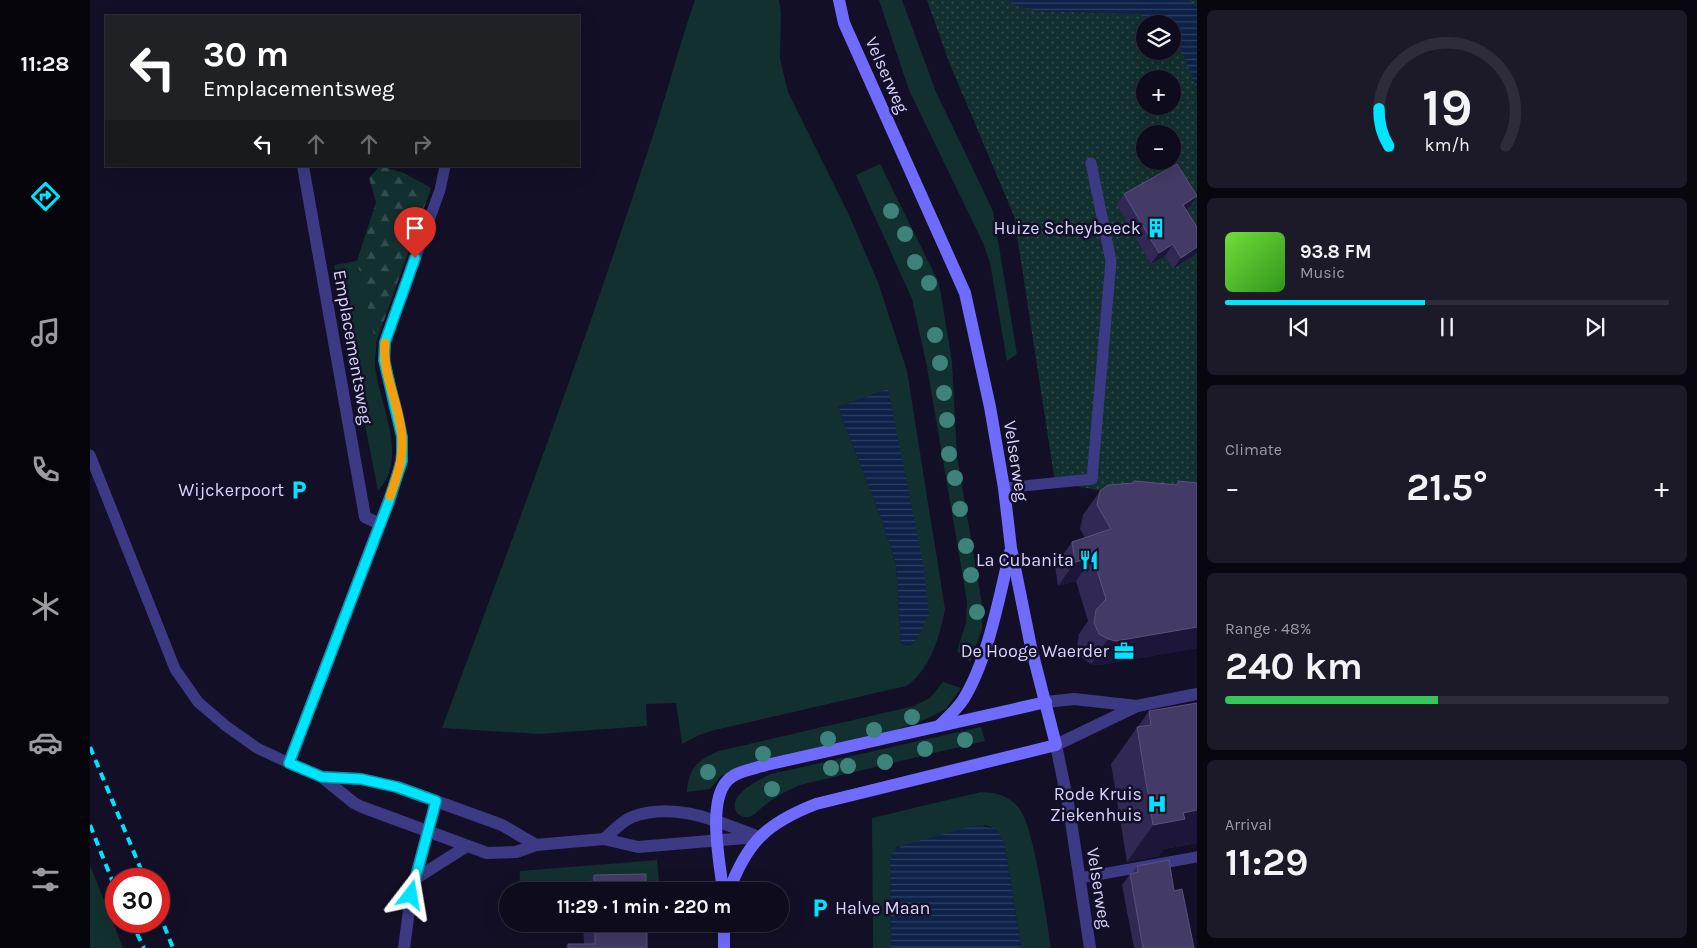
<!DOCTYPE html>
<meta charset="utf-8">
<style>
:root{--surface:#0e0b1c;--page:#1c1929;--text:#f1f3f6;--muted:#9b9ba3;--line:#2e2b3b;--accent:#00e5ff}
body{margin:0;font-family:Karla,sans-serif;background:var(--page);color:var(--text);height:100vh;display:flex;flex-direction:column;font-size:19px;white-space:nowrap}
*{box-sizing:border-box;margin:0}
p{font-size:16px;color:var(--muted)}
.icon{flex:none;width:28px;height:28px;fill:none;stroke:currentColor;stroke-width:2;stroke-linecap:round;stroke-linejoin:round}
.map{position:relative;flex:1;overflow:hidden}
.drawer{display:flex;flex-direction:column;gap:10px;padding:10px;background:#08060f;width:500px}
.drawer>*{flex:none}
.guide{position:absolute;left:15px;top:15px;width:475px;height:152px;border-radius:0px;box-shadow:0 5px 20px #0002,0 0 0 1px var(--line);background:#202124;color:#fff;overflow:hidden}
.controls{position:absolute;left:1046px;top:15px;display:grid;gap:10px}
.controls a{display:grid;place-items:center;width:45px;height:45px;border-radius:50%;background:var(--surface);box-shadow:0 5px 20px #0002,0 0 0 1px var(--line);font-size:25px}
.speed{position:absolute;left:15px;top:868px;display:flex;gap:10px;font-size:25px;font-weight:700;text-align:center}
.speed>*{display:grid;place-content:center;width:65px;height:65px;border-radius:50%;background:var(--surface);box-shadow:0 5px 20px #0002,0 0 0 1px var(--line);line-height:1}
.speed .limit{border:8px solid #d22;background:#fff;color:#111}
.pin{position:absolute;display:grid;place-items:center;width:42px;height:42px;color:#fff;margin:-51px -21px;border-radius:50% 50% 50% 0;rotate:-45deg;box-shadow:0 0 5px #0007}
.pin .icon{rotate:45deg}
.me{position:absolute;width:55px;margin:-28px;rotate:14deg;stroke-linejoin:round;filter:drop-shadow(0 0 4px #0008)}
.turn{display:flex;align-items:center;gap:18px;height:105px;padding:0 15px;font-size:22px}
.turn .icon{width:65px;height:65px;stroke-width:2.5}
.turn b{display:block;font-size:35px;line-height:42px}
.lanes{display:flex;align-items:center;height:48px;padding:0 15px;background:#0003;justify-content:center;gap:25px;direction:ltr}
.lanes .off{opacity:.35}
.big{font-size:38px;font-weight:700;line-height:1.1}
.drawer .widget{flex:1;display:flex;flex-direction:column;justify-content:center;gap:8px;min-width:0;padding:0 18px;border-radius:8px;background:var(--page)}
.drawer .dial{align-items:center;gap:0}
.dial svg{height:130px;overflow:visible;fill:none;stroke:var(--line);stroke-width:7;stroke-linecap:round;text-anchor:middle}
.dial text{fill:var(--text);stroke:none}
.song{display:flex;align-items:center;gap:15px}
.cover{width:60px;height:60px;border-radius:8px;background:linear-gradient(135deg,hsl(100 70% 55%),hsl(110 70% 35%))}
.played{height:5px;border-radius:2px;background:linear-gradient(90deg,var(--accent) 45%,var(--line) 45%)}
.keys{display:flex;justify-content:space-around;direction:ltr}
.heat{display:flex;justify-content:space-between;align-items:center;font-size:28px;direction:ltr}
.charge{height:8px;border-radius:4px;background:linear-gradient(90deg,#34c759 48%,var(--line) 0)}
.trip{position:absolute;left:409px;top:882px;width:290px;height:50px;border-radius:25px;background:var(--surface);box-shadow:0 5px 20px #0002,0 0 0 1px var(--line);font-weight:700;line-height:50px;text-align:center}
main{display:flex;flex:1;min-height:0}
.dock{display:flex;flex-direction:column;width:90px;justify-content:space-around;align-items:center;background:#06040b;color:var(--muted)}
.dock .icon{width:35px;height:35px}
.dock .on{color:var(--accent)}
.dock b{font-size:22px;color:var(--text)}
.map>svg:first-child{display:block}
.grass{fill:#12302f;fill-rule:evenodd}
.forest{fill:url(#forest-firs)}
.park{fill:url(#park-dots);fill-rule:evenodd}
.water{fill:url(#water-rules)}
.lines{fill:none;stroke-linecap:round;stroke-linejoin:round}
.service{stroke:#3d3a85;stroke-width:11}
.minor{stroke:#3d3a85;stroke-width:12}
.tertiary{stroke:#3d3a85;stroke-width:12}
.secondary{stroke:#6f6bff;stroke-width:12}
.rail{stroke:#00e5ff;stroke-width:4;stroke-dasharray:8 6;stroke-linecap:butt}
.tree{fill:#3d827b}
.wall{fill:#312854}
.shaded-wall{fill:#1d163a}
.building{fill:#433a66;stroke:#5a527e}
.route-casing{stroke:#0095a6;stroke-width:12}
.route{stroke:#00e5ff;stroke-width:9}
.slow{stroke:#f59e0b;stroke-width:9}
.labels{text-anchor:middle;stroke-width:5;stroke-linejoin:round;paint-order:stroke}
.street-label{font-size:18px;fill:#d9d4ff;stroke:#130f26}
.poi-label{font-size:18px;fill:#d9d4ff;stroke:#130f26;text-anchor:end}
</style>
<main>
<nav class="dock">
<b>11:28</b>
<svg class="icon on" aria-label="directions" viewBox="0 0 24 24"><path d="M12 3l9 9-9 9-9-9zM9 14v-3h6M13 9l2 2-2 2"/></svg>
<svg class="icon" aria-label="music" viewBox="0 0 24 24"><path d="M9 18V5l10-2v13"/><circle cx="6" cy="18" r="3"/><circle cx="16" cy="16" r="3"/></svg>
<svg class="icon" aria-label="phone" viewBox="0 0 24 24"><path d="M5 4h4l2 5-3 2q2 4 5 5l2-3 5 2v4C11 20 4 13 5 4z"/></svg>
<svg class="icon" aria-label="climate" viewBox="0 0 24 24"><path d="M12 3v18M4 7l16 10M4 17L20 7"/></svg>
<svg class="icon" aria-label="car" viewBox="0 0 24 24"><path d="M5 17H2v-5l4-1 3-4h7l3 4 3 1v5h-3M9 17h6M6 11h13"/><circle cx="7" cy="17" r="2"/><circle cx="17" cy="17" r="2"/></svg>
<svg class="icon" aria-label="filters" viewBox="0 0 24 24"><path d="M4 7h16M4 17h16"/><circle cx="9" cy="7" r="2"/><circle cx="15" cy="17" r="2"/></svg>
</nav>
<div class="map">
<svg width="1107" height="948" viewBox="0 0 1107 948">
<defs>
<pattern id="forest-firs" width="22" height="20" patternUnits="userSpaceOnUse" patternTransform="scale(1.25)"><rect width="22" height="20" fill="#12302f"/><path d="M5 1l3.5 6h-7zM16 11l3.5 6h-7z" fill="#344d4e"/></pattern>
<pattern id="park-dots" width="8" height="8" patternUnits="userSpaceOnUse" patternTransform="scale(1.25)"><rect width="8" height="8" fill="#12302f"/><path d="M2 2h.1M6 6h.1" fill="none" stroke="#344d4e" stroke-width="1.8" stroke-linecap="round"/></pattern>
<pattern id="water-rules" width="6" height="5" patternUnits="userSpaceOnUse" patternTransform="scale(1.25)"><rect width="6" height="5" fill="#0c2248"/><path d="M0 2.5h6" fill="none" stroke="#2f4163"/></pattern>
</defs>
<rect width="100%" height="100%" fill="#130f26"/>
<g class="grass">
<path d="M605,0H689L691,12L690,59L698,92L759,215L788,282L817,371L855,609C850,636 840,671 816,686L625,730L609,735L592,744L586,703L556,704L557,726L449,734L352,728C426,530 500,331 565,129C579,86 590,43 605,0ZM798,389L813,473L811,644L806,564L792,520L748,407Z"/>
<polygon points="789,0 812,0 846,92 903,211 927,354 917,361 900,263 893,243 819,90"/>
<polygon points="790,164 849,283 862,362 867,456 892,604 892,629 880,662 867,651 876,623 877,601 837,367 822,299 766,175"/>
<path d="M267,261C273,288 283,316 286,343C287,351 284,359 285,366C289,404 320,458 288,491L244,265Z"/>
<path d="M853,682L871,688L856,709L834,720L806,730L638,773L631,776L620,789L597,792C598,768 609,759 629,751L824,706L840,698Z"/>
<path d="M891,727L895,741L710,785C694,792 682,799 669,810C666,813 661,818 656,817C652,817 648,815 646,811C638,794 669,780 681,774Z"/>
<path d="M891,792C905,792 920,796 929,808C944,826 957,921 961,948H931L914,842L901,827L895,825L807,847L800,861L801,948H783L782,818Z"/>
<polygon points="567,860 570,891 429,891 430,871"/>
<polygon points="0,865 33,948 0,948"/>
</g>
<polygon class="forest" points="290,166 314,173 341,188 286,343 267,261 286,202 279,178"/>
<path class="park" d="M837,0H1107V506H1090L965,482L924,216L859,62ZM1055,24H1082V51H1055ZM1055,79H1082V106H1055ZM1055,134H1082V161H1055Z"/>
<g class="water">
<polygon points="917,0 1098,0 1107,7 1107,90 1091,48 1083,38 1082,24 1065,24 1049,14 948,11 926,5"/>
<polygon points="798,389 834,568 839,615 828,637 819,647 811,644 806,564 792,520 748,407"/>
<polygon points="888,825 906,829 914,842 931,948 801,948 800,861 803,851 813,845"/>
</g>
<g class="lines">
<g class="service">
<polyline points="0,455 85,669 108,702 136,726 167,748 199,763"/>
<polyline points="914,488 1002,479 1021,261 1001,163"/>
<path d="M302,492C307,474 313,458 312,438C310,406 292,375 295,342L350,190L355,166"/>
<polyline points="990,878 1107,857"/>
</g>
<g class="minor">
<polyline points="213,166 275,517 290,524"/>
<polyline points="302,492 199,763 232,777 264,803 272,807 397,853 426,852 446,845 514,839 548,847 668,837"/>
<polyline points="232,777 271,779 307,787 412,825 446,845"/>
<path d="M514,839C522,832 532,821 542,817C584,801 627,821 666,836"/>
<polyline points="325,879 377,846"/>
<polyline points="314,948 321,895 346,801"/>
</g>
<g class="tertiary">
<polyline points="956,702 984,699 1047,706"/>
<polyline points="1000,948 979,808 966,745 1047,706 1107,694"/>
</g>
<g class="secondary">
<path d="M850,725C858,717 867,709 873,700C898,660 909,598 920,552"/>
<path d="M633,891C630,863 617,803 637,781C646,771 664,769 676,765L956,702"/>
<path d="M639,891C657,842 677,823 726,804L966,745L941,647L921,548L914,488L900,407L875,293L754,23L749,0"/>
<polyline points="634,924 634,948"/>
</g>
<g class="rail">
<polyline points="0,747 55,879"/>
<polyline points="0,825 26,890"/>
<polyline points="69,913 83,948"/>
<polyline points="41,921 54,948"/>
</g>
</g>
<g class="tree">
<circle cx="801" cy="211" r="8"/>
<circle cx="815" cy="234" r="8"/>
<circle cx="825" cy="262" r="8"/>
<circle cx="839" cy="283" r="8"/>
<circle cx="845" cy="335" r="8"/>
<circle cx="850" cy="363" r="8"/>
<circle cx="854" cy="393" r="8"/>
<circle cx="857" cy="420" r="8"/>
<circle cx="859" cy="454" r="8"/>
<circle cx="865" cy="478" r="8"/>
<circle cx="870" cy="509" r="8"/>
<circle cx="876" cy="546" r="8"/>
<circle cx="881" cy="575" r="8"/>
<circle cx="887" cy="612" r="8"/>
<circle cx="822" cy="717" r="8"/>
<circle cx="784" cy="730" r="8"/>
<circle cx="738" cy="739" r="8"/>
<circle cx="875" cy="740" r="8"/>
<circle cx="835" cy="749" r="8"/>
<circle cx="673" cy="754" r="8"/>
<circle cx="795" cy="762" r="8"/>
<circle cx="758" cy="766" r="8"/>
<circle cx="741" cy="768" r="8"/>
<circle cx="618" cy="772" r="8"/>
<circle cx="682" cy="789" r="8"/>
</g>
<g class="wall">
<polygon points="1034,194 1107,196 1099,208 1096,209 1107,227 1107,253 1083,269 1075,256 1061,264 1027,205"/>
<polygon points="1044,481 1085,485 1088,481 1107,483 1107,648 1009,665 1001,664 992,658 987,647 989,634 998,621 986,581 968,586 965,566 982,542 995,538 990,529 993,515 1010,491 1042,483"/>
<polygon points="1107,703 1107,843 1074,849 1069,856 1037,862 1021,764 1059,711"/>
<polygon points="1047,866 1084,891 1104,948 1044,948 1032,885 1040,874 1042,873"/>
<polygon points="504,875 556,891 493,891"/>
<polygon points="493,924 557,924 557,948 476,948 478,944 494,944"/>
</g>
<g class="shaded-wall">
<polygon points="1107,196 1099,208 1085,216 1093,205"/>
<polygon points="1083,244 1075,256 1061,264 1069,253"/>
<polygon points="1107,247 1107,253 1083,269 1091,258"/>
<polygon points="1003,557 986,581 968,586 985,562"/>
<polygon points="1107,627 1107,648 1009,665 1001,664 1018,639"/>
<polygon points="1107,810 1107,843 1074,849 1069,856 1037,862 1063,825 1093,813"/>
</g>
<g class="building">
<polygon points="1087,164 1107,196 1093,205 1107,227 1107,247 1091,258 1083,244 1069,253 1034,194"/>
<polygon points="1044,481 1088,485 1088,481 1107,483 1107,627 1026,641 1018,639 1009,634 1004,623 1006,610 1016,599 1003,557 985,562 982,542 1021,529 1007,505 1010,491 1018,485 1044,483"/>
<polygon points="1107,703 1107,810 1093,813 1095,819 1063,825 1047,727 1061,725 1059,711"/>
<polygon points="1079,860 1084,891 1092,889 1104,948 1053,948 1040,874 1048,872 1047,866"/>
<polygon points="556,874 556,891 505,891 504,875"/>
<polygon points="505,924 557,924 557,948 478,948 478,944 505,944"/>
</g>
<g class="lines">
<defs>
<polyline id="route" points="321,895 346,801 307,787 271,779 232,777 199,763 299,501 312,461 312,437 294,360 295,342 325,258"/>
</defs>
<use href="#route" class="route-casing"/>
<use href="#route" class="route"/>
<path class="slow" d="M295,343C292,376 311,406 312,439C313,459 307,477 300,496"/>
</g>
<defs>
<symbol id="building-bare" viewBox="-9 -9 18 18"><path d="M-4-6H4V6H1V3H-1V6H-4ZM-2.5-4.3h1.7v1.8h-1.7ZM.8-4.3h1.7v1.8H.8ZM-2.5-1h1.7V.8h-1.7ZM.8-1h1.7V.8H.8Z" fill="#00e5ff" stroke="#130f26" stroke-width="2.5" paint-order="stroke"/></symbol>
<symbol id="parking-bare" viewBox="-9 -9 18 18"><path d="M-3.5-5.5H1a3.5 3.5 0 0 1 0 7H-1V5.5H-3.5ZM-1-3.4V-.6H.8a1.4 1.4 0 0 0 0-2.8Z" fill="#00e5ff" stroke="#130f26" stroke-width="2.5" paint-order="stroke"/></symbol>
<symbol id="restaurant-bare" viewBox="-9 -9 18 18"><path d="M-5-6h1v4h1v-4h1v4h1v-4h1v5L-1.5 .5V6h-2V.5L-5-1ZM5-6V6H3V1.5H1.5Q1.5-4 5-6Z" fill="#00e5ff" stroke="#130f26" stroke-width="2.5" paint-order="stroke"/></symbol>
<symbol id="office-bare" viewBox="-9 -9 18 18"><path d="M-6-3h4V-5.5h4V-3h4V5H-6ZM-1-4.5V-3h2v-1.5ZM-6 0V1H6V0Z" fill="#00e5ff" stroke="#130f26" stroke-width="2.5" paint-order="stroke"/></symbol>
<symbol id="hospital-bare" viewBox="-9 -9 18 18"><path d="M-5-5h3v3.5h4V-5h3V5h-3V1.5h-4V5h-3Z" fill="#00e5ff" stroke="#130f26" stroke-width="2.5" paint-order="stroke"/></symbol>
</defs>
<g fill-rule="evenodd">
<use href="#building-bare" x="1052" y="214" width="28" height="28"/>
<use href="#parking-bare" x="195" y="476" width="28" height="28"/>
<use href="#restaurant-bare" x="985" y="546" width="28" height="28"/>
<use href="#office-bare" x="1020" y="637" width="28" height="28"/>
<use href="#hospital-bare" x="1053" y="790" width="28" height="28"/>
<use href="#parking-bare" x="716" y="894" width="28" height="28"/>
</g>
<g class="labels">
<g class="street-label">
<text transform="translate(797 75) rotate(66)" y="6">Velserweg</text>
<text transform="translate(263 347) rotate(80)" y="6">Emplacementsweg</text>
<text transform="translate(926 461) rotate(81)" y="6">Velserweg</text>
<text transform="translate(1009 888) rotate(81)" y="6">Velserweg</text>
</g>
<g class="poi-label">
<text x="1051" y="234">Huize Scheybeeck</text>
<text x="194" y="496">Wijckerpoort</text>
<text x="984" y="566">La Cubanita</text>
<text x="1019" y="657">De Hooge Waerder</text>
<text x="1052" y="800">Rode Kruis<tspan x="1052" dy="21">Ziekenhuis</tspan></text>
<text x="745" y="914" text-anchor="start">Halve Maan</text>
</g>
</g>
</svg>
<div class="controls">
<a><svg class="icon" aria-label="layers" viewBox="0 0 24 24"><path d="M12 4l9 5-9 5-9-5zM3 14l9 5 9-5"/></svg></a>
<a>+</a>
<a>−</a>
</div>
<div class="speed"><div class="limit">30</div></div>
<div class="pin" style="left:325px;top:258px;background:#d93025"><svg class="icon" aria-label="arrive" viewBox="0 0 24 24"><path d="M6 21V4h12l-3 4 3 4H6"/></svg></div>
<svg class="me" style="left:321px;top:895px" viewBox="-20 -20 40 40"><path d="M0-17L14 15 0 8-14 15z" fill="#00e5ff" stroke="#fff" stroke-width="4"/></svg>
<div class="trip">11:29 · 1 min · 220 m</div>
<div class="guide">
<div class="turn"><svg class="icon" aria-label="left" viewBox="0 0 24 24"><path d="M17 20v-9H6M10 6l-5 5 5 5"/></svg><div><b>30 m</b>Emplacementsweg</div></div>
<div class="lanes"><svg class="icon" aria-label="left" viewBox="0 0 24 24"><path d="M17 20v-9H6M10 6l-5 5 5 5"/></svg><svg class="icon off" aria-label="ahead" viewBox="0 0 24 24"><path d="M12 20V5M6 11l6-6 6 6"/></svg><svg class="icon off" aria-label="ahead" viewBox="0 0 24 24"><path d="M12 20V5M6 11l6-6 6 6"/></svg><svg class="icon off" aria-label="right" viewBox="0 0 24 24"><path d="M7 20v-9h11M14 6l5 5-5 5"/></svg></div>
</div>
</div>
<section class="drawer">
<div class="widget dial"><svg viewBox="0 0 100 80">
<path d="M14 69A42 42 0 1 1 86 69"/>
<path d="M14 69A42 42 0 0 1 8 46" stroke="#00e5ff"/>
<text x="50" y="56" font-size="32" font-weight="700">19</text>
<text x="50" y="72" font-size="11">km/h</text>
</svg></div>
<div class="widget">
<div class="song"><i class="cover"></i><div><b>93.8 FM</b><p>Music</p></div></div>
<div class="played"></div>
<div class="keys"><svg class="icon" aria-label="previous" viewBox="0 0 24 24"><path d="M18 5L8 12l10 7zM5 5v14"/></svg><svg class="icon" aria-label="pause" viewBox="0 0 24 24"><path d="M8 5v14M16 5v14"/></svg><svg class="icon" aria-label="next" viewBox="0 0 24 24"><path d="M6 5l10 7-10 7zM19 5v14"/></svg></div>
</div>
<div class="widget"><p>Climate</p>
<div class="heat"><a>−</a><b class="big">21.5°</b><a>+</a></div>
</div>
<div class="widget"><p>Range · 48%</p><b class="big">240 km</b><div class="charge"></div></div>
<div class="widget"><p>Arrival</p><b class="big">11:29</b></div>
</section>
</main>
